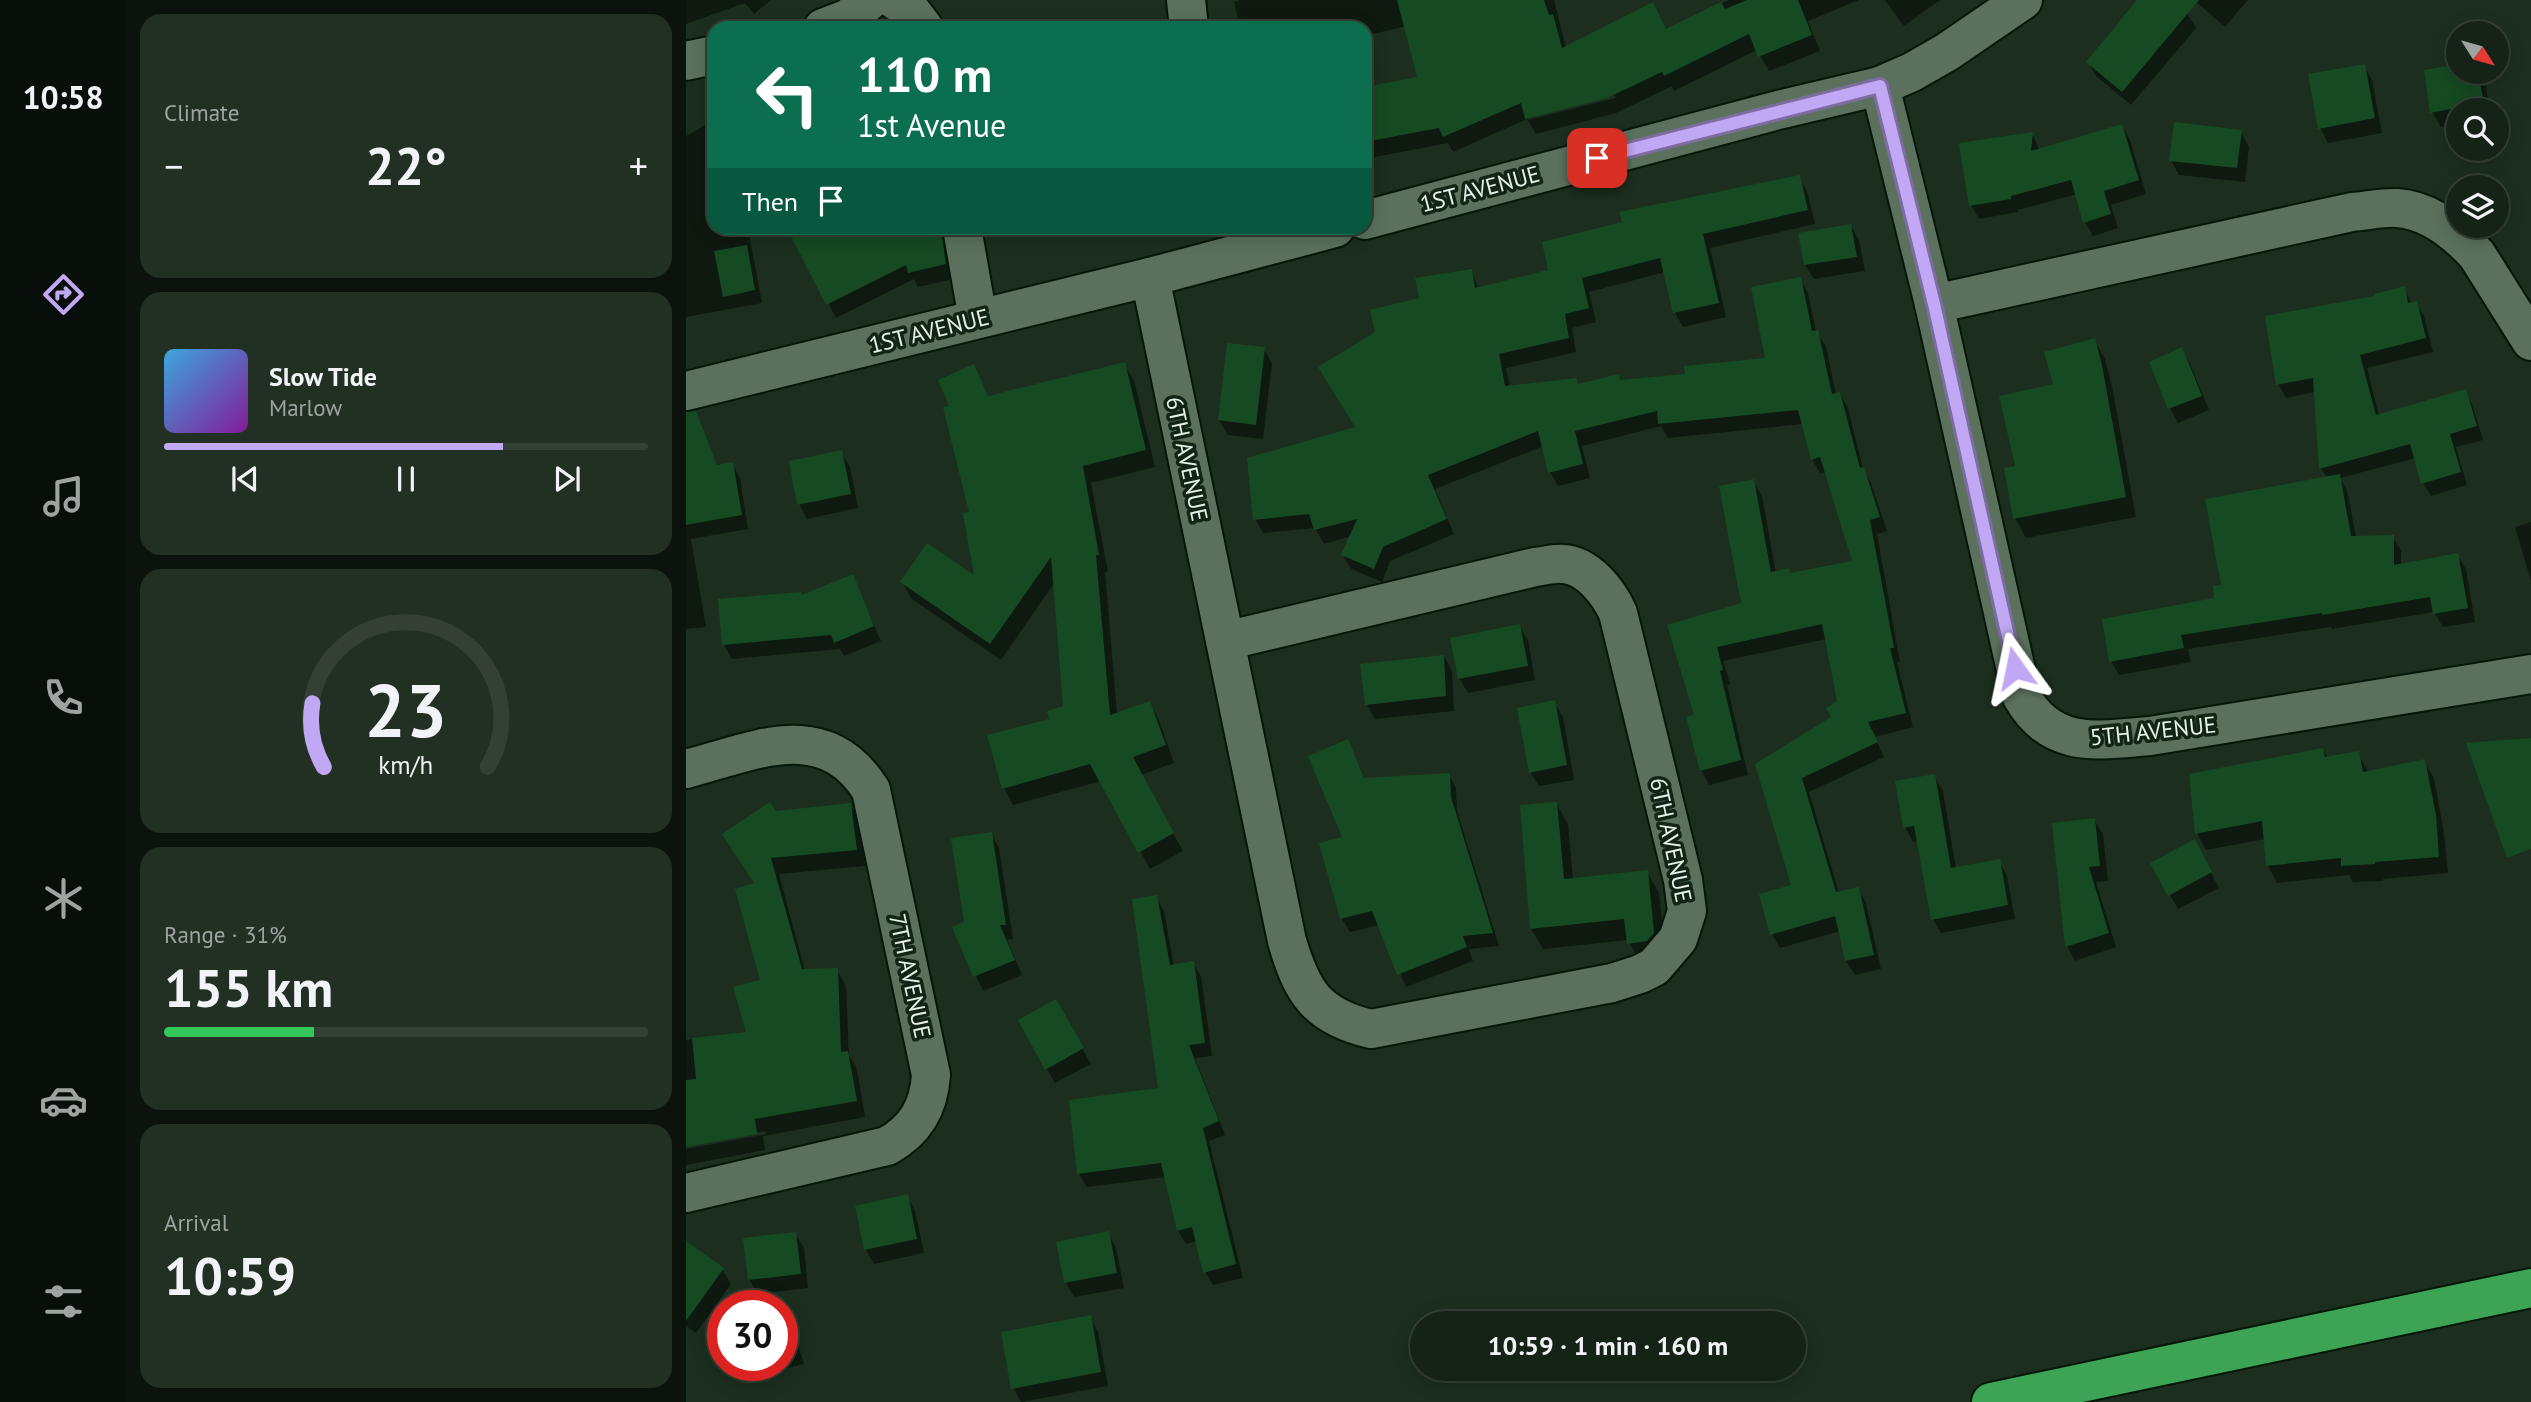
<!DOCTYPE html>
<meta charset="utf-8">
<style>
:root{--surface:#152316;--page:#222f23;--text:#f1f3f6;--muted:#9da4a1;--line:#344035;--accent:#c0a8f4}
body{margin:0;font-family:"PT Sans",sans-serif;background:var(--page);color:var(--text);height:100vh;display:flex;flex-direction:column;font-size:26px;white-space:nowrap}
*{box-sizing:border-box;margin:0}
p{font-size:23px;color:var(--muted)}
.icon{flex:none;width:38px;height:38px;fill:none;stroke:currentColor;stroke-width:2;stroke-linecap:round;stroke-linejoin:round}
.map{position:relative;flex:1;overflow:hidden}
.sheet{display:flex;flex-direction:column;gap:14px;padding:14px;background:#0c130c;width:560px}
.sheet>*{flex:none}
.top-card{position:absolute;left:21px;top:21px;width:665px;height:214px;border-radius:21px;box-shadow:0 4px 18px #0003,0 0 0 2px var(--line);background:#0b6e4f;color:#fff;overflow:hidden}
.needle{width:46px;rotate:127deg}
.tools{position:absolute;left:1760px;top:21px;display:grid;gap:14px}
.tools a{display:grid;place-items:center;width:63px;height:63px;border-radius:50%;background:var(--surface);box-shadow:0 4px 18px #0003,0 0 0 2px var(--line);font-size:35px}
.speed{position:absolute;left:21px;top:1290px;display:flex;gap:14px;font-size:35px;font-weight:700;text-align:center}
.speed>*{display:grid;place-content:center;width:91px;height:91px;border-radius:50%;background:var(--surface);box-shadow:0 4px 18px #0003,0 0 0 2px var(--line);line-height:1}
.speed .limit{border:10px solid #d22;background:#fff;color:#111}
.pin{position:absolute;display:grid;place-items:center;width:60px;height:60px;color:#fff;margin:-30px;border-radius:14px;box-shadow:0 4px 10px #0006}
.me{position:absolute;width:77px;margin:-38px;rotate:348deg;stroke-linejoin:round;filter:drop-shadow(0 0 5px #0008)}
.turn{display:flex;align-items:center;gap:24px;height:147px;padding:0 35px;font-size:32px}
.turn .icon{width:91px;height:91px;stroke-width:2.5}
.turn b{display:block;font-size:49px;line-height:60px}
.then{display:flex;align-items:center;height:66px;padding:0 35px;background:#0003;gap:14px;font-size:26px}
.big{font-size:52px;font-weight:800;line-height:1.1}
.sheet .card{flex:1;display:flex;flex-direction:column;justify-content:center;gap:10px;min-width:0;padding:0 24px;border-radius:21px;background:var(--page)}
.sheet .dial{align-items:center;gap:0}
.dial svg{height:182px;overflow:visible;fill:none;stroke:var(--line);stroke-width:7;stroke-linecap:round;text-anchor:middle}
.dial text{fill:var(--text);stroke:none}
.song{display:flex;align-items:center;gap:21px}
.cover{width:84px;height:84px;border-radius:10px;background:linear-gradient(135deg,hsl(200 70% 55%),hsl(290 70% 35%))}
.played{height:7px;border-radius:4px;background:linear-gradient(90deg,var(--accent) 70%,var(--line) 70%)}
.keys{display:flex;justify-content:space-around;direction:ltr}
.heat{display:flex;justify-content:space-between;align-items:center;font-size:38px;direction:ltr}
.charge{height:10px;border-radius:5px;background:linear-gradient(90deg,#34c759 31%,var(--line) 0)}
.trip{position:absolute;left:724px;top:1311px;width:396px;height:70px;border-radius:35px;background:var(--surface);box-shadow:0 4px 18px #0003,0 0 0 2px var(--line);font-weight:800;line-height:70px;text-align:center}
main{display:flex;flex:1;min-height:0}
.dock{display:flex;flex-direction:column;width:126px;justify-content:space-around;align-items:center;background:#080e09;color:var(--muted)}
.dock .icon{width:49px;height:49px}
.dock .selected{color:var(--accent)}
.dock b{font-size:32px;color:var(--text)}
.map>svg:first-child{display:block}
.shadow{fill:#0007;fill-rule:evenodd}
.building{fill:#164a22}
.lines{fill:none;stroke-linecap:round;stroke-linejoin:round}
.street-casing{stroke:#051708;stroke-width:42}
.highway-casing{stroke:#051708;stroke-width:42}
.street{stroke:#5b715d;stroke-width:38}
.highway{stroke:#3ca454;stroke-width:38}
.route-casing{stroke:#7d6d9f;stroke-width:18}
.route{stroke:#c0a8f4;stroke-width:12}
.labels{text-anchor:middle;stroke-width:7;stroke-linejoin:round;paint-order:stroke}
.street-label{font-size:23px;fill:#e6f2e7;stroke:#122515}
</style>
<main>
<nav class="dock">
<b>10:58</b>
<svg class="icon selected" aria-label="directions" viewBox="0 0 24 24"><path d="M12 3l9 9-9 9-9-9zM9 14v-3h6M13 9l2 2-2 2"/></svg>
<svg class="icon" aria-label="music" viewBox="0 0 24 24"><path d="M9 18V5l10-2v13"/><circle cx="6" cy="18" r="3"/><circle cx="16" cy="16" r="3"/></svg>
<svg class="icon" aria-label="phone" viewBox="0 0 24 24"><path d="M5 4h4l2 5-3 2q2 4 5 5l2-3 5 2v4C11 20 4 13 5 4z"/></svg>
<svg class="icon" aria-label="climate" viewBox="0 0 24 24"><path d="M12 3v18M4 7l16 10M4 17L20 7"/></svg>
<svg class="icon" aria-label="car" viewBox="0 0 24 24"><path d="M5 17H2v-5l4-1 3-4h7l3 4 3 1v5h-3M9 17h6M6 11h13"/><circle cx="7" cy="17" r="2"/><circle cx="17" cy="17" r="2"/></svg>
<svg class="icon" aria-label="filters" viewBox="0 0 24 24"><path d="M4 7h16M4 17h16"/><circle cx="9" cy="7" r="2"/><circle cx="15" cy="17" r="2"/></svg>
</nav>
<section class="sheet">
<div class="card"><p>Climate</p>
<div class="heat"><a>−</a><b class="big">22°</b><a>+</a></div>
</div>
<div class="card">
<div class="song"><i class="cover"></i><div><b>Slow Tide</b><p>Marlow</p></div></div>
<div class="played"></div>
<div class="keys"><svg class="icon" aria-label="previous" viewBox="0 0 24 24"><path d="M18 5L8 12l10 7zM5 5v14"/></svg><svg class="icon" aria-label="pause" viewBox="0 0 24 24"><path d="M8 5v14M16 5v14"/></svg><svg class="icon" aria-label="next" viewBox="0 0 24 24"><path d="M6 5l10 7-10 7zM19 5v14"/></svg></div>
</div>
<div class="card dial"><svg viewBox="0 0 100 80">
<path d="M14 69A42 42 0 1 1 86 69"/>
<path d="M14 69A42 42 0 0 1 9 41" stroke="#c0a8f4"/>
<text x="50" y="56" font-size="32" font-weight="700">23</text>
<text x="50" y="72" font-size="11">km/h</text>
</svg></div>
<div class="card"><p>Range · 31%</p><b class="big">155 km</b><div class="charge"></div></div>
<div class="card"><p>Arrival</p><b class="big">10:59</b></div>
</section>
<div class="map">
<svg width="1845" height="1402" viewBox="0 0 1845 1402">
<rect width="100%" height="100%" fill="#1c2f1e"/>
<g class="shadow">
<polygon points="0,0 85,0 68,14 59,3 0,24"/>
<path d="M554,0H868L880,48L981,31L1043,0H1173L1122,21L1134,51L1083,71L1071,50L988,91L986,86L930,113L850,134L841,119L767,152L762,143L679,159V89L733,78L720,26L679,36V28H554L548,2ZM929,95L930,98L842,120V116Z"/>
<polygon points="1199,0 1254,0 1218,26"/>
<polygon points="1453,0 1485,0 1501,13 1510,28 1445,105 1410,76 1402,62"/>
<polygon points="1508,0 1562,0 1539,27"/>
<polygon points="1678,66 1686,80 1696,133 1642,143 1634,128"/>
<polygon points="1773,72 1795,72 1798,77 1804,110 1773,110 1773,123 1755,127 1746,112"/>
<polygon points="28,120 28,228 62,228 76,303 0,317 0,136"/>
<polygon points="1436,126 1444,140 1460,194 1425,205 1432,228 1407,236 1399,222 1391,194 1332,210 1332,212 1293,219 1285,205 1346,133 1354,151"/>
<polygon points="1555,132 1563,147 1559,182 1493,175 1485,160"/>
<polygon points="1113,177 1121,191 1129,224 1024,248 1040,317 997,327 989,313 979,272 903,292 910,322 886,328 890,352 820,368 824,387 893,386 932,376 935,382 1001,376 1081,359 1114,279 1122,293 1130,332 1140,346 1150,395 1154,394 1162,408 1177,469 1185,483 1201,531 1191,534 1214,662 1211,662 1227,727 1189,737 1198,757 1123,792 1153,893 1172,889 1180,903 1195,969 1169,975 1160,961 1154,931 1094,948 1086,934 1107,886 1071,765 1147,718 1153,702 1141,639 1037,661 1044,684 1041,685 1062,775 1023,785 1015,770 1010,717 984,626 1057,604 1067,481 1076,496 1090,573 1105,575 1169,562 1140,472 1134,473 1126,459 1117,424 982,438 975,426 896,446 904,478 872,486 864,472 858,446 749,489 768,534 704,561 696,582 665,569 657,555 666,536 638,544 629,528 577,533 569,519 671,428 691,333 735,300 785,271 793,289 864,271"/>
<polygon points="1165,226 1173,240 1179,271 1128,279 1119,265"/>
<polygon points="103,228 264,228 267,279 232,287 228,279 150,318"/>
<polygon points="1718,288 1726,304 1730,303 1738,316 1747,352 1681,368 1693,416 1779,391 1786,404 1797,440 1770,447 1781,485 1745,496 1737,483 1730,458 1654,478 1661,490 1670,537 1707,537 1715,551 1715,565 1771,555 1780,569 1789,622 1757,627 1748,612 1646,629 1645,627 1502,649 1505,662 1433,675 1425,661 1530,599 1537,587 1641,478 1635,468 1629,392 1600,398 1592,384 1690,297"/>
<polygon points="1408,340 1419,359 1426,386 1450,517 1340,538 1329,518 1369,385"/>
<polygon points="578,349 586,363 577,439 542,435 533,420"/>
<polygon points="1496,350 1504,364 1523,410 1492,423 1484,408"/>
<polygon points="438,364 448,381 469,467 405,483 422,572 419,572 431,714 464,703 473,720 488,763 455,775 497,851 464,869 415,781 327,805 318,788 365,720 379,707 369,582 315,660 226,599 216,582 290,579 286,513 266,407 287,366 303,398"/>
<polygon points="17,432 32,466 46,464 54,478 62,529 5,539 20,627 0,629 0,439"/>
<polygon points="155,452 164,467 172,508 121,519 113,504"/>
<polygon points="1845,522 1845,581 1829,527"/>
<polygon points="166,576 195,641 158,656 154,649 46,659 38,645 116,597"/>
<polygon points="833,626 842,640 849,680 782,693 773,678"/>
<polygon points="758,656 766,671 768,711 689,719 681,705 676,666"/>
<polygon points="868,702 877,717 888,780 853,786 844,772"/>
<polygon points="661,741 679,780 763,774 770,788 771,811 813,946 783,949 787,961 720,987 693,925 664,932 656,919 635,844 658,838"/>
<polygon points="1637,750 1642,759 1672,753 1682,772 1738,761 1748,778 1758,833 1762,873 1697,879 1697,881 1667,882 1663,875 1591,883 1582,866 1579,839 1520,850 1511,833"/>
<polygon points="1248,776 1257,791 1270,869 1313,861 1321,876 1329,919 1255,933 1247,919 1232,841 1227,842 1219,827"/>
<polygon points="870,803 882,824 887,880 961,872 973,893 979,954 954,963 942,940 857,949 845,929"/>
<polygon points="165,805 174,822 179,866 93,874 119,971 151,970 160,986 163,1055 171,1069 179,1117 77,1136 79,1150 0,1165 0,1149 80,1134 79,1131 0,1146 0,1040 62,1033 76,982 69,885 89,812"/>
<polygon points="1408,820 1417,834 1422,881 1410,882 1430,947 1389,961 1381,946"/>
<polygon points="305,833 313,848 327,939 321,940 336,975 297,991 268,928 280,923"/>
<polygon points="1516,855 1533,888 1492,909 1466,863"/>
<polygon points="470,897 478,911 488,966 507,963 515,976 526,1056 509,1058 539,1135 523,1141 557,1278 527,1285 519,1272 512,1241 500,1244 492,1231 480,1177 401,1187 393,1174 385,1102 474,1090"/>
<polygon points="370,1001 405,1064 369,1083 334,1021"/>
<polygon points="221,1196 229,1211 238,1253 188,1264 180,1250 171,1207"/>
<polygon points="422,1233 430,1248 438,1288 388,1297 380,1283"/>
<polygon points="109,1234 118,1248 122,1288 72,1294 63,1279"/>
<polygon points="0,1262 36,1269 45,1284 10,1333 0,1326"/>
<polygon points="404,1317 412,1332 422,1386 335,1402 327,1388"/>
<polygon points="107,1330 118,1364 73,1375 69,1365 96,1365 96,1333"/>
</g>
<g class="building">
<polygon points="711,0 858,0 863,15 867,14 876,48 967,2 980,29 1035,2 1039,9 1061,0 1112,0 1126,35 1072,57 1063,34 978,76 976,72 921,98 839,119 835,103 757,137 753,128 679,142 679,87 731,77"/>
<polygon points="1451,0 1513,0 1436,92 1400,62"/>
<polygon points="1679,64 1689,118 1632,129 1622,74"/>
<polygon points="1773,64 1773,72 1792,72 1798,103 1744,113 1738,70"/>
<polygon points="1488,122 1556,130 1551,168 1483,161"/>
<polygon points="1436,124 1453,180 1418,191 1425,214 1397,223 1385,180 1325,196 1325,199 1283,206 1273,143 1347,132 1345,151"/>
<polygon points="1114,175 1122,210 1017,234 1033,303 987,313 974,258 896,278 903,308 879,314 883,338 813,354 819,386 891,378 892,384 933,374 934,380 999,374 998,366 1079,358 1065,287 1115,277 1126,331 1132,330 1146,394 1154,392 1174,468 1178,467 1194,517 1184,520 1208,648 1204,648 1220,713 1182,722 1192,742 1116,778 1150,892 1173,887 1188,955 1159,961 1149,916 1084,935 1073,894 1105,885 1069,764 1145,717 1140,708 1151,701 1136,624 1031,647 1037,670 1034,671 1055,760 1014,771 1000,717 1008,715 981,625 1055,603 1033,486 1068,479 1085,572 1103,568 1104,573 1166,561 1134,457 1125,460 1112,410 972,424 971,411 889,431 897,464 862,473 852,431 742,475 761,519 697,547 688,569 655,555 671,519 628,530 623,514 567,520 561,458 669,427 632,367 689,332 684,310 733,298 729,278 786,269 789,288 862,270 856,242 936,222 933,212"/>
<polygon points="1165,224 1171,257 1118,265 1112,233"/>
<polygon points="101,228 255,228 260,264 222,273 220,265 140,305"/>
<polygon points="61,245 69,290 37,297 28,251"/>
<polygon points="1719,286 1722,303 1731,301 1740,338 1674,355 1690,415 1780,389 1791,426 1764,434 1775,472 1735,484 1724,444 1633,469 1627,378 1590,385 1579,316 1688,296 1688,294"/>
<polygon points="1409,338 1416,365 1440,497 1327,519 1318,468 1329,466 1313,396 1367,384 1358,352"/>
<polygon points="541,343 579,347 570,425 532,420"/>
<polygon points="1496,347 1516,396 1482,409 1463,362"/>
<polygon points="439,362 460,450 397,466 413,555 410,555 424,715 464,701 480,745 447,757 488,833 452,853 404,764 316,789 301,735 363,719 361,711 377,706 365,557 304,644 214,582 241,543 288,575 277,513 283,512 257,407 263,406 252,380 288,364 302,396"/>
<polygon points="10,411 31,465 47,462 56,515 0,525 0,412"/>
<polygon points="156,450 165,494 111,505 103,461"/>
<polygon points="1654,474 1665,536 1708,535 1708,565 1772,553 1782,608 1747,614 1744,597 1636,615 1636,613 1495,635 1498,648 1423,662 1416,619 1528,598 1527,586 1535,585 1519,499"/>
<polygon points="167,574 188,626 148,643 145,635 36,645 32,599 115,592 116,595"/>
<polygon points="834,624 842,666 772,679 764,638"/>
<polygon points="758,655 760,696 679,705 674,664"/>
<polygon points="869,700 881,765 843,773 831,708"/>
<polygon points="1845,738 1845,849 1821,858 1780,743"/>
<polygon points="662,739 678,778 764,773 765,797 807,933 777,936 781,947 711,975 686,911 654,919 633,843 656,837 622,756"/>
<polygon points="1637,748 1639,757 1673,751 1677,772 1739,759 1750,815 1753,857 1689,862 1689,864 1655,866 1655,858 1580,866 1576,821 1509,834 1503,774"/>
<polygon points="1249,774 1265,868 1314,859 1322,905 1245,920 1228,826 1217,828 1209,781"/>
<polygon points="84,802 90,811 165,803 171,850 85,858 116,969 152,968 155,1052 162,1051 171,1101 69,1119 71,1134 0,1147 0,1080 10,1079 6,1038 60,1032 47,987 74,980 49,889 68,883 36,834"/>
<polygon points="871,802 878,879 962,870 968,933 961,941 941,944 938,919 844,929 834,805"/>
<polygon points="1409,818 1414,866 1403,867 1423,933 1379,947 1366,823"/>
<polygon points="306,832 320,925 314,925 329,960 287,977 266,927 278,922 265,838"/>
<polygon points="1509,839 1526,872 1482,896 1464,863"/>
<polygon points="471,895 484,965 508,961 519,1043 503,1045 533,1121 517,1128 550,1264 517,1273 506,1227 491,1231 475,1163 391,1174 383,1100 472,1088 446,899"/>
<polygon points="370,999 398,1048 359,1070 332,1020"/>
<polygon points="222,1194 231,1239 178,1250 169,1206"/>
<polygon points="423,1231 431,1273 378,1283 370,1242"/>
<polygon points="110,1232 115,1274 62,1280 57,1238"/>
<polygon points="0,1241 38,1268 0,1321"/>
<polygon points="405,1315 415,1372 325,1389 315,1332"/>
</g>
<g class="lines">
<defs>
<g id="street">
<polyline points="209,0 225,11 238,28"/>
<polyline points="500,0 503,28"/>
<polyline points="137,28 163,18 184,0"/>
<polyline points="0,61 28,55"/>
<path d="M1194,86L1248,304L1336,697C1366,750 1413,740 1464,736L1845,674"/>
<polyline points="679,220 1092,110 1194,86 1226,72 1261,52 1337,0"/>
<polyline points="276,228 292,319"/>
<path d="M464,277L601,941C616,992 630,1016 685,1029L926,983L954,974L968,967L992,939L1001,911L997,880L932,613C923,593 902,565 877,564C868,563 858,566 849,567L539,641"/>
<path d="M1248,304L1666,212C1681,211 1697,207 1711,208C1743,210 1770,232 1791,255L1845,341"/>
<polyline points="0,391 464,277 649,228"/>
<path d="M0,769C69,751 138,716 185,790L245,1075C243,1107 230,1130 201,1146L0,1193"/>
</g>
<polyline id="highway" points="1305,1402 1845,1288"/>
</defs>
<use href="#street" class="street-casing"/>
<use href="#highway" class="highway-casing"/>
<use href="#street" class="street"/>
<use href="#highway" class="highway"/>
</g>
<g class="lines">
<defs>
<polyline id="route" points="911,158 1194,86 1248,304 1329,668"/>
</defs>
<use href="#route" class="route-casing"/>
<use href="#route" class="route"/>
</g>
<g class="labels">
<g class="street-label">
<text transform="translate(794 189) rotate(-15)" y="8">1ST AVENUE</text>
<text transform="translate(243 331) rotate(-14)" y="8">1ST AVENUE</text>
<text transform="translate(501 459) rotate(78)" y="8">6TH AVENUE</text>
<text transform="translate(1467 731) rotate(-6)" y="8">5TH AVENUE</text>
<text transform="translate(985 840) rotate(78)" y="8">6TH AVENUE</text>
<text transform="translate(224 976) rotate(78)" y="8">7TH AVENUE</text>
</g>
</g>
</svg>
<div class="tools">
<a><svg class="needle" viewBox="-14 -14 28 28"><path d="M0-13l5 13h-10z" fill="#e53935"/><path d="M0 13l5-13h-10z" fill="#9da4a1"/></svg></a>
<a><svg class="icon" aria-label="search" viewBox="0 0 24 24"><circle cx="10" cy="10" r="6"/><path d="M15 15l6 6"/></svg></a>
<a><svg class="icon" aria-label="layers" viewBox="0 0 24 24"><path d="M12 4l9 5-9 5-9-5zM3 14l9 5 9-5"/></svg></a>
</div>
<div class="speed"><div class="limit">30</div></div>
<div class="pin" style="left:911px;top:158px;background:#d93025"><svg class="icon" aria-label="arrive" viewBox="0 0 24 24"><path d="M6 21V4h12l-3 4 3 4H6"/></svg></div>
<svg class="me" style="left:1329px;top:668px" viewBox="-20 -20 40 40"><path d="M0-17L14 15 0 8-14 15z" fill="#c0a8f4" stroke="#fff" stroke-width="4"/></svg>
<div class="trip">10:59 · 1 min · 160 m</div>
<div class="top-card">
<div class="turn"><svg class="icon" aria-label="left" viewBox="0 0 24 24"><path d="M17 20v-9H6M10 6l-5 5 5 5"/></svg><div><b>110 m</b>1st Avenue</div></div>
<div class="then">Then<svg class="icon" aria-label="arrive" viewBox="0 0 24 24"><path d="M6 21V4h12l-3 4 3 4H6"/></svg></div>
</div>
</div>
</main>
